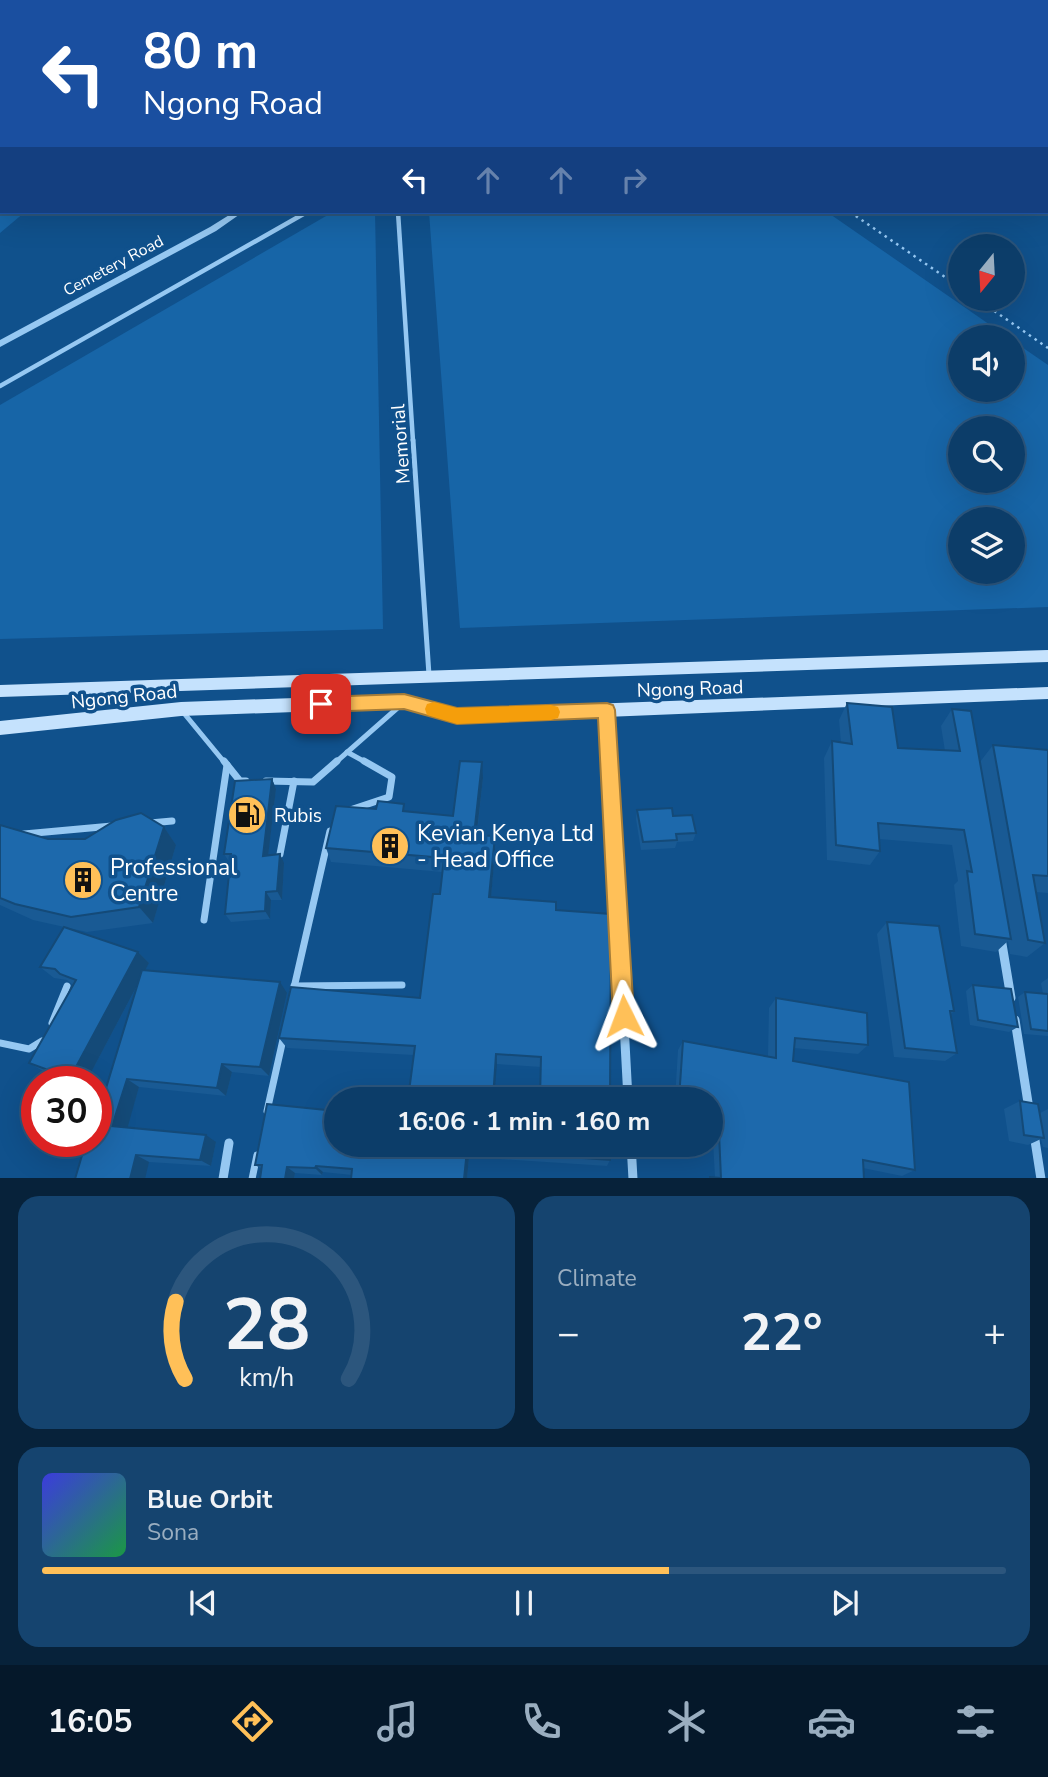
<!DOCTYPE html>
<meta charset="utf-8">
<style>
:root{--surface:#0c3d69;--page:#15446f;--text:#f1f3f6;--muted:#9aaec0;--line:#2c567d;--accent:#ffc058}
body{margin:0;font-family:"Nunito Sans",sans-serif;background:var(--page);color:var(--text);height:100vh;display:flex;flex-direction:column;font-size:26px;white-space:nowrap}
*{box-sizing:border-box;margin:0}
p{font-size:23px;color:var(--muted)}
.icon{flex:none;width:38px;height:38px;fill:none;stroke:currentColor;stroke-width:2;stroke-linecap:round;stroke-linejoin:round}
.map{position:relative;height:1178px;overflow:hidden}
.details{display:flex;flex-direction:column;gap:18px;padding:18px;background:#07223a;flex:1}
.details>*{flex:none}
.top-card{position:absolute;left:0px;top:0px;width:1048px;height:214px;box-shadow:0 7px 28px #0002,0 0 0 2px var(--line);background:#1a4fa0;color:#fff;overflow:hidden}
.needle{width:46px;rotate:198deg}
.fabs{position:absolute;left:948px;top:234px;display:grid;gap:14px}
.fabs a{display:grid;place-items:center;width:77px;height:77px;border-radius:50%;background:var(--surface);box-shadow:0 7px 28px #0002,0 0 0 2px var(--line);font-size:35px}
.speed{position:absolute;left:21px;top:1066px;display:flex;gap:14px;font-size:35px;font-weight:700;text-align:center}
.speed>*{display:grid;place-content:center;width:91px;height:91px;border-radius:50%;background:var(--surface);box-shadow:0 7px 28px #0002,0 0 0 2px var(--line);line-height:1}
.speed .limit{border:10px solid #d22;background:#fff;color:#111}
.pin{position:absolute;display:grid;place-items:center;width:60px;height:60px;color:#fff;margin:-30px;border-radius:14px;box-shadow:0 4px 10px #0006}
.me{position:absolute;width:77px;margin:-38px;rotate:357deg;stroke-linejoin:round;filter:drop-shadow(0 0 5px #0008)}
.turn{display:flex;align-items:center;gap:24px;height:147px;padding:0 28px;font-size:32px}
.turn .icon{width:91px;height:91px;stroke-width:2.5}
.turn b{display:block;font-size:49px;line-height:60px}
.lanes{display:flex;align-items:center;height:66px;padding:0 28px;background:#0003;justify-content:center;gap:35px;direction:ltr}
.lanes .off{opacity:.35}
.big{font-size:52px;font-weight:700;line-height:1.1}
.details .tile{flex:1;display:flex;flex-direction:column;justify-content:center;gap:10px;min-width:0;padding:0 24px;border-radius:21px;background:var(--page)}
.details .dial{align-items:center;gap:0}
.dial svg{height:182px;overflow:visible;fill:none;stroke:var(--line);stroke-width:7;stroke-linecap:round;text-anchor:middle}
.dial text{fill:var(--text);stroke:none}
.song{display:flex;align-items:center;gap:21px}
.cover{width:84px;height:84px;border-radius:10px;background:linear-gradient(135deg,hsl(240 70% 55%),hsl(140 70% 35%))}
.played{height:7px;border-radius:4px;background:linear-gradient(90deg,var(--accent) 65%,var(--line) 65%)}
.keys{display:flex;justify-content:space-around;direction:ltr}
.heat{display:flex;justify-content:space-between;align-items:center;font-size:38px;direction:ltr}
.details .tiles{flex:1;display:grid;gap:18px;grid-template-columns:1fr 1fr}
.tile:last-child{grid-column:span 2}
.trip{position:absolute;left:324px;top:1087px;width:399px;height:70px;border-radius:35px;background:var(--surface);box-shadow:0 7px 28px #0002,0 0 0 2px var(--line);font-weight:700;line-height:70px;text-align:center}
.menu{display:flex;height:112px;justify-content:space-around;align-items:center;background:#05182a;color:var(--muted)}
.menu .icon{width:49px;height:49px}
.menu .selected{color:var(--accent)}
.menu b{font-size:32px;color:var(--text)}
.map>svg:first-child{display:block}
.green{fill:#1765a7;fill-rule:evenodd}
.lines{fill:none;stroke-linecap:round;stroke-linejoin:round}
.path{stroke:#96c8f2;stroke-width:2.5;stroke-dasharray:2.5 4.5;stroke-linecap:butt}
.service-far3{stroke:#96c8f2;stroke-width:3.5}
.service-far2{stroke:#96c8f2;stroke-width:4.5}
.service-far1{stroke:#96c8f2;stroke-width:5}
.service{stroke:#96c8f2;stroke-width:7}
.minor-far1{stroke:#96c8f2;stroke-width:7}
.minor{stroke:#96c8f2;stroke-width:9}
.tertiary{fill:#96c8f2;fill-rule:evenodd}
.secondary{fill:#c5e2fd;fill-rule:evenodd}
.wall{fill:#195a94}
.shaded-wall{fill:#144a78}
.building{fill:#1d69ac;stroke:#144a78;stroke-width:2}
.route{fill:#ffc058;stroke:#a67d39;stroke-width:2}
.slow{fill:#f59e0b}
.labels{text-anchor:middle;stroke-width:7;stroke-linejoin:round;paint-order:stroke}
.far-street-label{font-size:16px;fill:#fff;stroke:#10518c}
.street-label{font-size:19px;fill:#fff;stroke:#10518c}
.poi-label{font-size:19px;fill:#fff;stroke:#10518c;text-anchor:start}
.near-poi-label{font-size:23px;fill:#fff;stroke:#10518c;text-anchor:start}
</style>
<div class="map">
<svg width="1048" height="1179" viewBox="0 0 1048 1179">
<rect width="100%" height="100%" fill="#10518c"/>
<g class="green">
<polygon points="0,0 274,0 2,2 2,212 25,212 0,233"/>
<polygon points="333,212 375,212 383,629 0,639 0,405"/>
<path d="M429,212H827L1009,338H961V390H1013V341L1048,365V607L460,628ZM961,429H1013V481H961ZM961,520H1013V572H961Z"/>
</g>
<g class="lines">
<g class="path">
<polyline points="850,212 961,288"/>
<polyline points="977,299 1048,348"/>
</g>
<polyline class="service-far3" points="207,2 209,0"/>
<g class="service-far2">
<polyline points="398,212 413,441"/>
<polyline points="0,386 307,212"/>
</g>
<g class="service-far1">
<polyline points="413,440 429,675"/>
<polyline points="183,712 225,763"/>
<polyline points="347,752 367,763"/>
<polyline points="335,763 402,704"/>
</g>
<g class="service">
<polyline points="224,761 240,781 246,781"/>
<polyline points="266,781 313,782 337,761"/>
<polyline points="350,810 389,797 392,777 364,761"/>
<polyline points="150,823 172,821"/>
<polyline points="24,834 112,826"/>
<polyline points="280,854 294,781"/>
<polyline points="204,920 227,765"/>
<polyline points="294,986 402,985"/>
<polyline points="293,992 330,831"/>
<polyline points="52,1023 67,986"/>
<polyline points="0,1043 29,1049 42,1041"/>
<polyline points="267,1111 284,1035"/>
<polyline points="252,1179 257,1155"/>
</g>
<polyline class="minor-far1" points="607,711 610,763"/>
<g class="minor">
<polyline points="610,761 628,1099"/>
<polyline points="1001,938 1011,998"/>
<polyline points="1015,1020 1029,1109"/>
<polyline points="1034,1134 1041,1179"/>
<polyline points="631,1144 633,1179"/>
<polyline points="223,1179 229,1143"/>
</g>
<g class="tertiary">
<rect x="261" y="0" width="6" height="2"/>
<polygon points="234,212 243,212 216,231 0,347 0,340 210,227"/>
</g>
<g class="secondary">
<polygon points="1048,650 1048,662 0,697 0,685"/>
<polygon points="1048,687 1048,699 457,723 404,708 181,716 0,735 0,721 181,702 404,694 457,709"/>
</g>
</g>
<g class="wall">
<polygon points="847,703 898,748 945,751 941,726 952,709 980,762 993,745 1048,750 1048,893 1036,892 1045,943 1027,957 1010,954 1008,941 996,952 961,946 954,885 958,881 952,845 879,839 880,851 870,865 827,860 824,758 832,741 841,743 839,720"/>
<polygon points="483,778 477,835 495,851 491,897 556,910 541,1067 497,1064 413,1055 287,1048 279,1038 420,998 440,894 442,872 331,862 326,848 406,812 453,816"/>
<polygon points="272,779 276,789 268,855 284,863 282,900 271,900 270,919 231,922 225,914 230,863 224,854"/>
<polygon points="637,810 673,816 696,833 693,841 677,842 675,848 641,850 636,819"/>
<polygon points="0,825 48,839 85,839 164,827 176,845 153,923 87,932 33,920 0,905"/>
<polygon points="887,922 954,1011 951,1014 957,1053 945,1061 894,1057 877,934"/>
<polygon points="138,952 149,963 145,970 287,993 269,1076 232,1072 226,1096 139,1087 127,1127 216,1142 211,1166 149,1162 87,1152 138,984 86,1082 71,1082 43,1071 29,1063 73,985 67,980 54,978 40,967"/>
<polygon points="1048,978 1048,1036 1024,1034 1018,997 1025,992 1043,994 1041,983"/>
<polygon points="973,985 1018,1027 1009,1032 970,1025 966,991"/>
<polygon points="776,998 868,1045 858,1054 794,1048 793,1061 915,1170 902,1176 863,1168 864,1179 709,1179 710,1177 715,1178 713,1140 710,1139 710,1099 675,1099 678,1050 683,1041 768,1056 769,1008"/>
<polygon points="1020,1101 1040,1113 1048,1109 1048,1148 1043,1147 1041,1139 1028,1145 1009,1141 1004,1109"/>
<polygon points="267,1104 610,1144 610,1160 607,1166 469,1157 467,1179 351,1179 352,1175 323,1172 322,1175 295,1173 294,1179 260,1179 262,1169 255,1165"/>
</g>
<g class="shaded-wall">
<polygon points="482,762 483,778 475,849 474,835"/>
<polygon points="272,779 276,789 267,865 263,856"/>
<polygon points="164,827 176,845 153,923 139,907"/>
<polygon points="495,836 495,851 490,910 489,897"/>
<polygon points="280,854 284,863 282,900 277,891"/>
<polygon points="266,892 271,900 270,919 265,911"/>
<polygon points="138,952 149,963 86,1082 75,1082 70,1078"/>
<polygon points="280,982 287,993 269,1076 260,1067"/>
<polygon points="496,1054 497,1064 494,1099 493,1099"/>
<polygon points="222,1064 232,1072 226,1096 217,1088"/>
<polygon points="127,1079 139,1087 126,1133 112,1126"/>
<polygon points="206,1135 216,1142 211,1166 200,1160"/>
<polygon points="467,1150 469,1157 467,1179 464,1179"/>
<polygon points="136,1155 149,1162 145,1179 130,1179"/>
<polygon points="316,1166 323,1172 322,1175 315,1168"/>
<polygon points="287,1167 295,1173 294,1179 285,1179"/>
</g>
<g class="building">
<polygon points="847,703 892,707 898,748 960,751 952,709 971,711 1011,939 975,934 967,871 972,872 964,830 878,823 880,851 836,845 832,741 852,744"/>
<polygon points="993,745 1048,750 1048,876 1033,875 1045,943 1028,940"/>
<polygon points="460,761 482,762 474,835 495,836 489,897 556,902 556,910 611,914 610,1099 540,1099 541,1057 496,1054 493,1099 408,1099 415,1046 279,1038 291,987 420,998 433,894 440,894 444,858 326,848 336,806 376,809 378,801 404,804 403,811 453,816"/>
<polygon points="272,779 263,856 280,854 277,891 266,892 265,911 225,914 231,854 224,854 235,781"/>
<polygon points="672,808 673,816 692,815 696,833 676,834 677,840 643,842 637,810"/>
<polygon points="141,813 164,827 139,907 71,917 15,904 0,898 0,825 48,839 85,839 116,820"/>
<polygon points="887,922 939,926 954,1011 950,1011 957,1053 905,1048"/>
<polygon points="64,927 138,952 70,1078 29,1063 76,980 60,974 55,969 40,967"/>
<polygon points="142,970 280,982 260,1067 222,1064 217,1088 127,1079 112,1126 206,1135 200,1160 136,1155 130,1179 75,1179 83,1152 87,1152 90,1141 96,1141 96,1121"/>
<polygon points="973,985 1011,989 1018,1027 978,1020"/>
<polygon points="1025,992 1048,994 1048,1031 1031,1029"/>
<polygon points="776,998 867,1013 868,1045 795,1038 793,1061 909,1082 915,1170 863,1160 864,1179 710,1179 710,1177 721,1178 719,1133 710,1132 710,1099 679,1099 683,1041 776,1058"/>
<polygon points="1020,1101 1038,1104 1044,1138 1024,1135"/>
<polygon points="267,1104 336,1111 336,1144 610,1144 610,1160 467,1150 464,1179 351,1179 352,1169 316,1166 315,1168 287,1167 285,1179 260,1179 262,1165 255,1165"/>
</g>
<polygon class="route" points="404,694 457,708 607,703 613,705 615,710 634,1016 631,1023 624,1026 616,1023 613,1016 598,718 457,724 404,709 321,712 314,709 312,704 314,699 321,697"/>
<polygon class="slow" points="434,702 457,708 551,705 558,707 560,712 558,718 551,720 457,724 427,715 425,709 427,704"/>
<defs>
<symbol id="fuel-disc" viewBox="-11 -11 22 22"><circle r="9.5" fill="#ffc058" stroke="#10518c"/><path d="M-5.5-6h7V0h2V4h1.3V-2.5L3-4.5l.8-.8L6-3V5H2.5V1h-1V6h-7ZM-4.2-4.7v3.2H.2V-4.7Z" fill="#111"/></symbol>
<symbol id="building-disc" viewBox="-11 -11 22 22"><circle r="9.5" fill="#ffc058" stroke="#10518c"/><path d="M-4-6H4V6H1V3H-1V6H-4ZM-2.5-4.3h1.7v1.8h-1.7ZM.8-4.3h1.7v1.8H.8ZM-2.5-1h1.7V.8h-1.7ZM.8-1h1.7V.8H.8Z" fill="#111"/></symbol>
</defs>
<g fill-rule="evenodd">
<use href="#fuel-disc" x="225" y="793" width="44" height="44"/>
<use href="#building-disc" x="368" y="824" width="44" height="44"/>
<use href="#building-disc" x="61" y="858" width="44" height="44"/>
</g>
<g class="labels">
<g class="far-street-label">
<text transform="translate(113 265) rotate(-28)" y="6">Cemetery Road</text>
</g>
<g class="street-label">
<text transform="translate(400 444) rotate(-94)" y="7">Memorial</text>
<text transform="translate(690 688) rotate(-2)" y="7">Ngong Road</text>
<text transform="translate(124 696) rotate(-6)" y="7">Ngong Road</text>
</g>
<g class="poi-label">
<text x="274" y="822">Rubis</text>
</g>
<g class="near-poi-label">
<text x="417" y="841">Kevian Kenya Ltd<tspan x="417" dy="26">- Head Office</tspan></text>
<text x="110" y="875">Professional<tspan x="110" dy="26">Centre</tspan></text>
</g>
</g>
</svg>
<div class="fabs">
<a><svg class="needle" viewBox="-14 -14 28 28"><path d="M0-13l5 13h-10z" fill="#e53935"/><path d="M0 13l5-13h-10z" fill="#9aaec0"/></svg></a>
<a><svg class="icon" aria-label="sound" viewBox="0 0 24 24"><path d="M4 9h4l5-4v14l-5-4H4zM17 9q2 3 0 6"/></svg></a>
<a><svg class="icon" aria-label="search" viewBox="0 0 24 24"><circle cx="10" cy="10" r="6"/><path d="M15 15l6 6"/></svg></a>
<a><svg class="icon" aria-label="layers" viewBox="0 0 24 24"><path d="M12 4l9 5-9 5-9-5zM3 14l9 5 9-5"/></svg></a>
</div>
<div class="speed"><div class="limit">30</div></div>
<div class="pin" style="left:321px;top:704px;background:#d93025"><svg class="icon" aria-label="arrive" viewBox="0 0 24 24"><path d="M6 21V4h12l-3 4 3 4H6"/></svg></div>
<svg class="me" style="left:624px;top:1016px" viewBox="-20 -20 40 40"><path d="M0-17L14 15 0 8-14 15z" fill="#ffc058" stroke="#fff" stroke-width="4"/></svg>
<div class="trip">16:06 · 1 min · 160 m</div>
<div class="top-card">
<div class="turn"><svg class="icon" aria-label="left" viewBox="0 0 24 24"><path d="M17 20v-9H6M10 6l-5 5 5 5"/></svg><div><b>80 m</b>Ngong Road</div></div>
<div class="lanes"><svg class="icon" aria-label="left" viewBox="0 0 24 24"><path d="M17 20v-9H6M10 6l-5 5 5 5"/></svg><svg class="icon off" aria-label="ahead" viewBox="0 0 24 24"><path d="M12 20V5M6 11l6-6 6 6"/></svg><svg class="icon off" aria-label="ahead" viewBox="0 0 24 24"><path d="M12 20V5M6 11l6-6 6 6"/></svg><svg class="icon off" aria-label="right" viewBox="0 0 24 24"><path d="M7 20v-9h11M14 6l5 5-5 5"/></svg></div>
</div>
</div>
<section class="details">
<div class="tiles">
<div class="tile dial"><svg viewBox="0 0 100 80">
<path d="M14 69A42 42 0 1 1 86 69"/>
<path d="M14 69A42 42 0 0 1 10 35" stroke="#ffc058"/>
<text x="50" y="56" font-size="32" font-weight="700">28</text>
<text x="50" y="72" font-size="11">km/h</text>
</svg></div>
<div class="tile"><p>Climate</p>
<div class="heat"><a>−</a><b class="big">22°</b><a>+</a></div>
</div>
<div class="tile">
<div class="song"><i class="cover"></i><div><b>Blue Orbit</b><p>Sona</p></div></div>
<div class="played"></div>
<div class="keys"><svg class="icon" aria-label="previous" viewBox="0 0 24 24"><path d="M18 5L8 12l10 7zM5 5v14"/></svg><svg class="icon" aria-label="pause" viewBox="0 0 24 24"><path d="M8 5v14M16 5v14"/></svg><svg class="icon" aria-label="next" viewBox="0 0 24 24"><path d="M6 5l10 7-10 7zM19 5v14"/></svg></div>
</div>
</div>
</section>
<nav class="menu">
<b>16:05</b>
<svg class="icon selected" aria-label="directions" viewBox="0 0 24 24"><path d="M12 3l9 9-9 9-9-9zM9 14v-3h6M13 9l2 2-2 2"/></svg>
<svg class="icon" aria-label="music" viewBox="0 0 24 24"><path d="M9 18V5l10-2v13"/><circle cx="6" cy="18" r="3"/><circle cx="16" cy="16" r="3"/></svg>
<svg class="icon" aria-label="phone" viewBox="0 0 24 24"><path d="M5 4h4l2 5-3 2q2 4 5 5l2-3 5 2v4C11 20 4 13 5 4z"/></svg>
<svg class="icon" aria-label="climate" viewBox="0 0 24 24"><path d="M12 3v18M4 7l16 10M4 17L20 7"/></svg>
<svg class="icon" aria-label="car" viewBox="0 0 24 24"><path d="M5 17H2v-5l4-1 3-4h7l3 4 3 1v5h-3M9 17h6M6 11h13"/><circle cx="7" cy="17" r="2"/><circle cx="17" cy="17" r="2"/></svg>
<svg class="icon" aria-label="filters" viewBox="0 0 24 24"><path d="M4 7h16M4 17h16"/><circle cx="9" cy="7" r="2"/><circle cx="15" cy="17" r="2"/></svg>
</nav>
